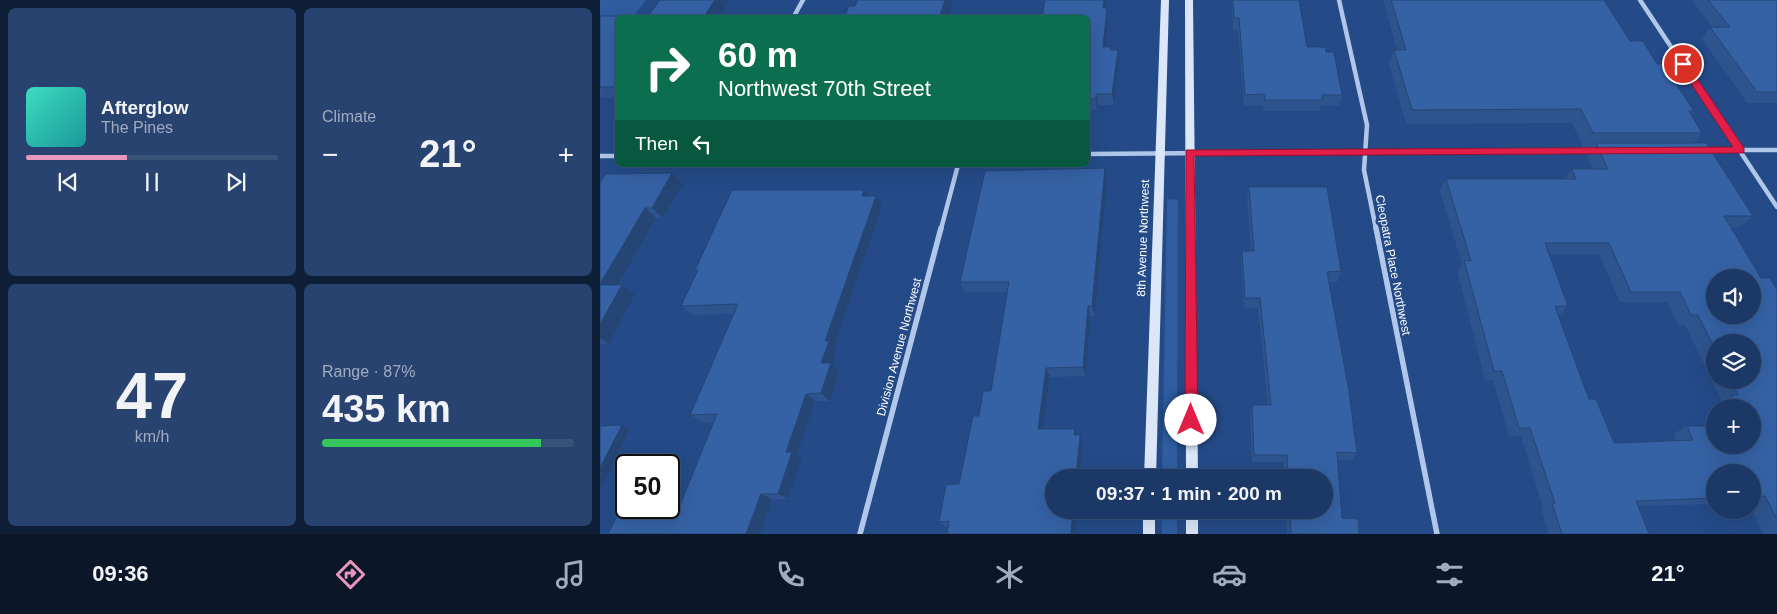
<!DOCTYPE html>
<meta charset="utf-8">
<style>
:root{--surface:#1b3866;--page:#28436f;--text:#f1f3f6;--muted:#a0acbf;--line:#39527a;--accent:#e797bd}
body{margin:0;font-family:Helvetica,sans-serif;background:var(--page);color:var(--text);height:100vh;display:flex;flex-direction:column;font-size:19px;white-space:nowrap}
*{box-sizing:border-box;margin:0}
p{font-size:16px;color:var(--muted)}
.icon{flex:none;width:28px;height:28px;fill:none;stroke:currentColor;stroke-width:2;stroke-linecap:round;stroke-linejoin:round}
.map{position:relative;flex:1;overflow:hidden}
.drawer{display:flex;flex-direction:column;gap:8px;padding:8px;background:#0f1f38;width:600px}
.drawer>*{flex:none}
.top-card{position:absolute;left:15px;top:15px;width:475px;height:152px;border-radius:8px;box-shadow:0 5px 20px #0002,0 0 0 1px var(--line);background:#0b6e4f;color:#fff;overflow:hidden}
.tools{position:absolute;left:1106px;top:269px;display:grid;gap:10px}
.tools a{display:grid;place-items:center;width:55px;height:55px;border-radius:50%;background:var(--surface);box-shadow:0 5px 20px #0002,0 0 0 1px var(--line);font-size:25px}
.speed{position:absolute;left:15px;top:454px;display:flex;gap:10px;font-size:25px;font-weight:700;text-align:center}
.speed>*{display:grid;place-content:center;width:65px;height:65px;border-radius:50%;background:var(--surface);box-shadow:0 5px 20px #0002,0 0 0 1px var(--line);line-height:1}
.speed .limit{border:2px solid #111;border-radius:8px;background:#fff;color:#111}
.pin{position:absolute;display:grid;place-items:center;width:42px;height:42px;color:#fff;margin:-21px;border:2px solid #fff;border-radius:50%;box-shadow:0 1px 5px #0007}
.me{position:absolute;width:55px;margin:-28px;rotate:0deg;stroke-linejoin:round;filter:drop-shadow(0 0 4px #0008)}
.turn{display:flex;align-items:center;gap:18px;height:105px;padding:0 20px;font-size:22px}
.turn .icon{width:65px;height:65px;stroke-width:2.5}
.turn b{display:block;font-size:35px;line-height:42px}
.then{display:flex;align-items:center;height:48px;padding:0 20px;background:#0003;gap:10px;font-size:19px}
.big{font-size:38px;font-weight:600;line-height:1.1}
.drawer .tile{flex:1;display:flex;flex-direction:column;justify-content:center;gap:8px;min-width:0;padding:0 18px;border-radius:8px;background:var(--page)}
.drawer .dial{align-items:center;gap:0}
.dial b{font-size:65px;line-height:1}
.song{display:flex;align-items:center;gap:15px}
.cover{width:60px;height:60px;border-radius:8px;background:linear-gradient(135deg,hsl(170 70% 55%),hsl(180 70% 35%))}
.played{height:5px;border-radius:2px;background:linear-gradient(90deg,var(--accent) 40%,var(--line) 40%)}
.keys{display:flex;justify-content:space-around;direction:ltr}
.heat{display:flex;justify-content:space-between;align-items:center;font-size:28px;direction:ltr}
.charge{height:8px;border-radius:4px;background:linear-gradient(90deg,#34c759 87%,var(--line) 0)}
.drawer .tiles{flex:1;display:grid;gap:8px;grid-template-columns:repeat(2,1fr)}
.trip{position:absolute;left:445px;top:469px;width:288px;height:50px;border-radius:25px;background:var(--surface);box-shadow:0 5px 20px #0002,0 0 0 1px var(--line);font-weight:600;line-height:50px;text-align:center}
.dock{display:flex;height:80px;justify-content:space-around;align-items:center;background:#0b1629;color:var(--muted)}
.dock .icon{width:35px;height:35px}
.dock .active{color:var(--accent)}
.dock b{font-size:22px;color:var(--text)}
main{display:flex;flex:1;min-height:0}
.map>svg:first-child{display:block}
.green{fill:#2f5da0}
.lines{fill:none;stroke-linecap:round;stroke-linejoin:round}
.street-far1{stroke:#b0c7e9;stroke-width:4.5}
.street{stroke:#b0c7e9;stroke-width:5.5}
.secondary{fill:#dbe6f8;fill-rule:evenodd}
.wall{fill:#2e548e;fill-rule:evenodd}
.shaded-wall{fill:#254574}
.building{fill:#3562a5;stroke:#254574;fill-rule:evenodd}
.route{fill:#e11d48;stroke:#92132f}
.labels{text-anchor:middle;stroke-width:5;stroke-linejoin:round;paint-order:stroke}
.street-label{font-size:12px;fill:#fff;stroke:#244b88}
</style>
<main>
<section class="drawer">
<div class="tiles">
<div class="tile">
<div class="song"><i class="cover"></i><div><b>Afterglow</b><p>The Pines</p></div></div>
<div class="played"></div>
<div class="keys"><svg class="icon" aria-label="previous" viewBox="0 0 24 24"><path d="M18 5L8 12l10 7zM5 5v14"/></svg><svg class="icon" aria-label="pause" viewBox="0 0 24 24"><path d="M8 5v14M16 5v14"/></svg><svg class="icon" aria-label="next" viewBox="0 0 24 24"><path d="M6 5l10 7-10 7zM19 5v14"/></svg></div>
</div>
<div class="tile"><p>Climate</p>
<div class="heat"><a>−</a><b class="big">21°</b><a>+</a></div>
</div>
<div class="tile dial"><b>47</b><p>km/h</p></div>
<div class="tile"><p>Range · 87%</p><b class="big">435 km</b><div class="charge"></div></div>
</div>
</section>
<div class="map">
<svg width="1177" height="534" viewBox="0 0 1177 534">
<rect width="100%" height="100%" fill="#244b88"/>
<g class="green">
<polygon points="0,0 46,0 33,17 0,17"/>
<polygon points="567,199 578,200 577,478 562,477"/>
<rect x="562" y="510" width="15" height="24"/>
</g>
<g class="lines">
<g class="street-far1">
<polyline points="739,0 767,125 764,170 776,229"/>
<polyline points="1040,0 1177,207"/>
<polyline points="193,18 203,0"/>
<polyline points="1105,150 1177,150"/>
<polyline points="488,154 997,150"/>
<polyline points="0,156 18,156"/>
<polyline points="341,229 358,165"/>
</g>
<g class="street">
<polyline points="776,228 837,534"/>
<polyline points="260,534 341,228"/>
</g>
<g class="secondary">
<polygon points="561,0 569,0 556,478 544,478"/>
<polygon points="585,0 593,0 598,478 586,478"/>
<rect x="543" y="510" width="12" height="24"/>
<rect x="586" y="510" width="12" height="24"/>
</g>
</g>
<g class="wall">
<polygon points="60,0 130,0 118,18 18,18 18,98 0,98 0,16 48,16"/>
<polygon points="506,0 506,8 507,8 508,19 506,47 511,50 519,61 514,105 498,105 497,110 488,110 488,18"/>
<polygon points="632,0 699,0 707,47 726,52 742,95 739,106 721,106 720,111 663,111 663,106 644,106 638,30 633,30"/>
<path d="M783,0H1004L1030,41L1057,64L1094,111L1091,115L1102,133L1093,143L1153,216L1140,227L1131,228L1161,278L1177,290V534H1163L1152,510V472H1115V504L1038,506L1049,534H949L941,509L943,508L921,436H909L893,380H885L857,271L862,264L840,191L846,179H965L972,169H993L987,155L993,147H983L972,123L806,124L789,64L794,50H797ZM949,254H999L1020,302H1067L1078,325H1085L1122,401L1116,404L1118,408H1152V445L1087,426L1073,434L1076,441L1014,443L989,399L965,334L959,316L968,306ZM1115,342L1152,380H1115Z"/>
<polygon points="1092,0 1177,0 1177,103 1147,103 1102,39 1110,27 1112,27"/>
<polygon points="505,168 507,180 495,316 490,316 486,376 450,377 443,429 475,429 478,435 483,443 480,478 454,478 346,527 339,522 359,484 379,416 391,391 408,292 365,292 360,282"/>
<polygon points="72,173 83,184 63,218 56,218 19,285 22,285 35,294 9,344 0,344 0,182"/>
<polygon points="649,187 741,271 737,282 729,282 757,453 752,460 738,460 742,518 759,534 687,534 686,510 724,510 724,478 685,478 684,462 652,462 650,413 652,405 668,405 658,308 644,308 641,262 642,251 651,251 647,198"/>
<polygon points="264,190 268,196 282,206 234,346 237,349 232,364 239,371 230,401 215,401 197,455 202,458 188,499 172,499 160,534 8,534 78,510 114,422 102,422 90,415 134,314 93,315 81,306 97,273 95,270"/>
</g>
<g class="shaded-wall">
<polygon points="115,0 130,0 118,18 103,18"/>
<polygon points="345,0 353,0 347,18 339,18"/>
<polygon points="504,0 506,0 505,19 503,8"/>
<polygon points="507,8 508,19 505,58 503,47"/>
<polygon points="518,50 519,61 514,105 512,94"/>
<polygon points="496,94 498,105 497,110 496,99"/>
<polygon points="505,168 507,180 495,316 492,306"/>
<polygon points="72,173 83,184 63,218 52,208"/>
<polygon points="264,190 271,200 262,196"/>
<polygon points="276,196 282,206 234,346 237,349 232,364 239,371 230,401 221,393 221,363 225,341"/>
<polygon points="45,208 56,218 13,295 0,285 0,284"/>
<polygon points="22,285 35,294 9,344 0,338 0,324"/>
<polygon points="488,306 490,316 486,376 483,367"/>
<polygon points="446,368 450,377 442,436 438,429"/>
<polygon points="206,394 215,401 197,455 202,458 188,499 178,494 186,452"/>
<polygon points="22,425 30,429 0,490 0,468"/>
<polygon points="475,429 478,436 474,435"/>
<polygon points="480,435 483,443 480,478 476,478"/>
<polygon points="161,494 172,499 160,534 146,534"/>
<polygon points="473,510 477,510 475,534 471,534"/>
</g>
<g class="building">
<polygon points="60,0 115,0 103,18 18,18 18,87 0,87 0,16 48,16"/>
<polygon points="258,0 345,0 339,18 244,18 249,6 255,6"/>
<polygon points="445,0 504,0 503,8 507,8 503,47 511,47 510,50 518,50 512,94 496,94 496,99 488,99 488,18 442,18"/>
<polygon points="633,0 699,0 707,47 725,47 726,52 734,52 742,95 722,95 722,100 665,100 664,94 645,95 639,18 634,18"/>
<polygon points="791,0 1004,0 1030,41 1043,41 1057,64 1063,64 1094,111 1089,111 1102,133 993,133 981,109 812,110 794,50 806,50"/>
<polygon points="1108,0 1177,0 1177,92 1157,92 1110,27 1130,27"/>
<path d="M996,143H1106L1153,216H1124L1161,278H1170L1177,290V519L1165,496L1152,497V472H1115V498L1036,501L1049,534H962L952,503H955L930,428H919L902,371H894L864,260L871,261L846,179H976L972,169H1008ZM945,243H1009L1031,292H1080L1091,315H1098L1115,349V342H1152V380H1131L1138,395H1131L1138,408H1152V445H1115V426H1087L1093,440L1014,443L996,399H989L965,334L955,306H968ZM1115,278H1152V315H1115Z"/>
<polygon points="505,168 492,306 488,306 483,367 446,368 438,429 475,429 474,435 480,435 476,478 454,478 454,510 473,510 471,534 347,534 349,521 339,522 346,485 359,484 373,416 379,416 383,391 391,391 409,282 360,282 385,171"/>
<polygon points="72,173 52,208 45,208 0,284 0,182 5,175 7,174"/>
<polygon points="649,187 727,187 741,271 727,272 749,391 757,453 737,452 742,518 758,519 759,534 691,534 690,510 724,510 724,478 688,478 687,455 654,455 652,405 671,405 660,298 645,298 642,251 654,251"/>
<polygon points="132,190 264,190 262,196 276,196 225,341 229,341 221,363 231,363 221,393 206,394 186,452 192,452 178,494 161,494 146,534 8,534 20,510 78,510 117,414 90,415 138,304 81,306 98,270 95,270"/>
<polygon points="0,285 22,285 0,324"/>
<polygon points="22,425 0,468 0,426"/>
</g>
<polygon class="route" points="1083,61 1086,62 1144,148 1144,153 594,156 598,420 596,425 591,427 587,425 585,420 586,150 1133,147 1078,64"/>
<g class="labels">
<g class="street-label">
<text transform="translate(543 238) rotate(-88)" y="4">8th Avenue Northwest</text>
<text transform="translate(793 265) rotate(79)" y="4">Cleopatra Place Northwest</text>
<text transform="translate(299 347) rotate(-75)" y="4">Division Avenue Northwest</text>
</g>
</g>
</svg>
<div class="tools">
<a><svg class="icon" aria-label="sound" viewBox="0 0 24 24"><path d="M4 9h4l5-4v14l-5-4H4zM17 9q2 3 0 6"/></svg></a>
<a><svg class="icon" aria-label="layers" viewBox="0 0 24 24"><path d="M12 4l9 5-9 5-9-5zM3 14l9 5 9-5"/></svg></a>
<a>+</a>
<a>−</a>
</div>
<div class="speed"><div class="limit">50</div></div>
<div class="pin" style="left:1083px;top:64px;background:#d93025"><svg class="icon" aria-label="arrive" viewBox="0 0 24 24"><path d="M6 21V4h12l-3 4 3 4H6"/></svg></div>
<svg class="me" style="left:591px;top:420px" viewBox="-20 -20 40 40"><circle r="19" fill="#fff"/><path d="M0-13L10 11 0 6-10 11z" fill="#e11d48"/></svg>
<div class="trip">09:37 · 1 min · 200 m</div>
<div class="top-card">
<div class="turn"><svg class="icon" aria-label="right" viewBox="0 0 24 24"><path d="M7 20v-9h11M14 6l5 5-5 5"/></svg><div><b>60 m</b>Northwest 70th Street</div></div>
<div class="then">Then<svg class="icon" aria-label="left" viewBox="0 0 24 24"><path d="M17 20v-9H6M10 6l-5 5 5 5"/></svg></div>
</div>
</div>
</main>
<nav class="dock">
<b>09:36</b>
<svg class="icon active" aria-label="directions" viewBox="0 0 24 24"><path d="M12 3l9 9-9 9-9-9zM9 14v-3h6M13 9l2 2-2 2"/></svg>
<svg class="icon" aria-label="music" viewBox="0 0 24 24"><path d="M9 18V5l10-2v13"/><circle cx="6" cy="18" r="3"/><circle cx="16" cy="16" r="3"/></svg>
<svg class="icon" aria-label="phone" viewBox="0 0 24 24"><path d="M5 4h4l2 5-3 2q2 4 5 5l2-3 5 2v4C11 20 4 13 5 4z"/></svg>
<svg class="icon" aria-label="climate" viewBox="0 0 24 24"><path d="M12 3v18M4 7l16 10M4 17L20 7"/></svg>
<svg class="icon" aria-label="car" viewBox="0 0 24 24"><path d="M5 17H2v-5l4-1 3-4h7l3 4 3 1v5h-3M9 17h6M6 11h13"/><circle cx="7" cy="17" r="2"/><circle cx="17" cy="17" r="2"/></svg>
<svg class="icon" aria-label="filters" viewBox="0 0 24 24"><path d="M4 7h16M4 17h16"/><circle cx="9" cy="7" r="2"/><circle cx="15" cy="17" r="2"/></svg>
<b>21°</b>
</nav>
